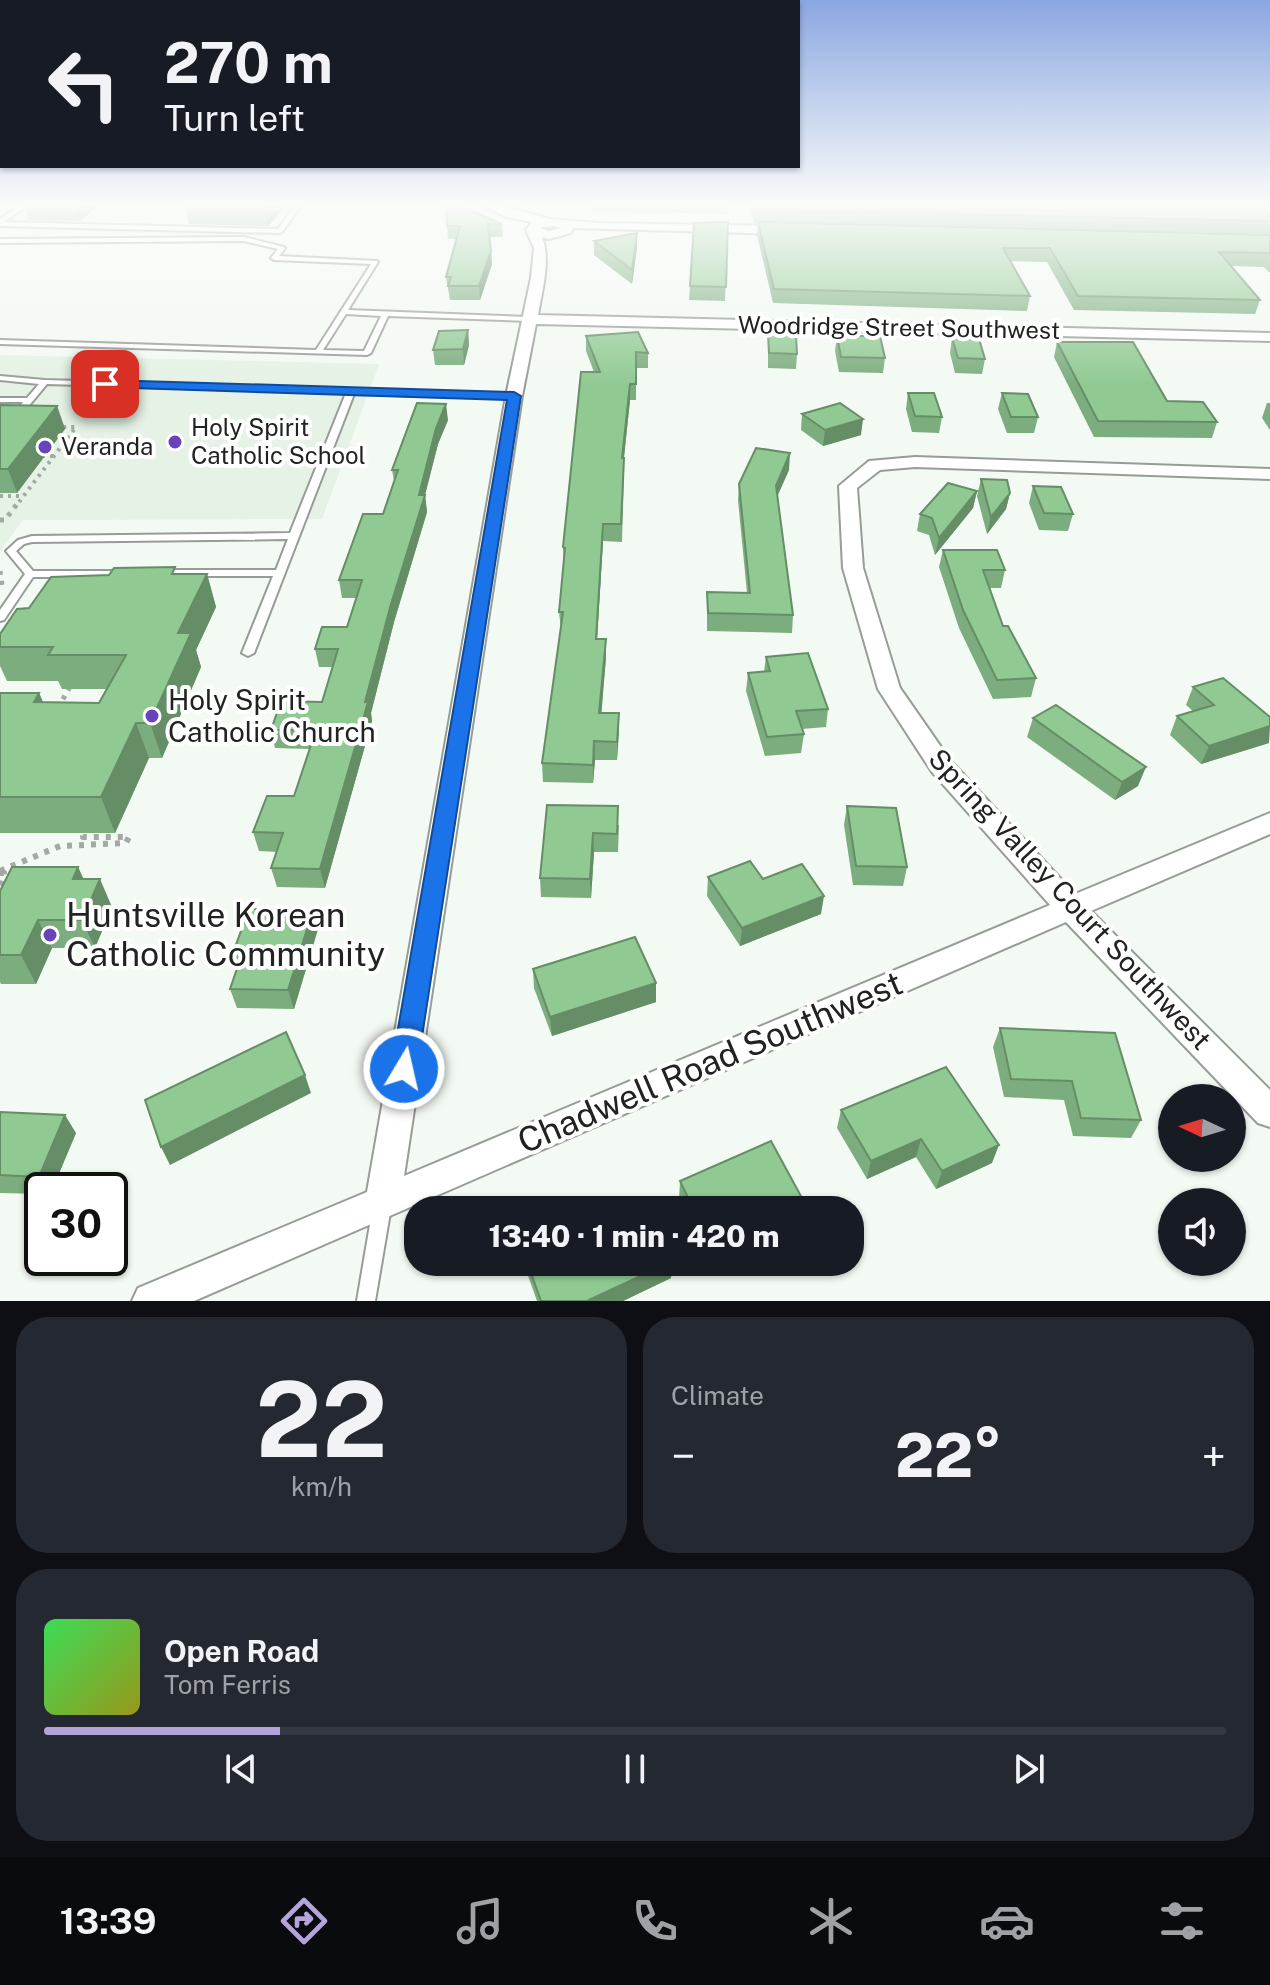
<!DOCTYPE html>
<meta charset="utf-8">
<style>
:root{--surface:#171b24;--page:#242831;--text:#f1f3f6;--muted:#9ea1a6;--line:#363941;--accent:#b3a4dc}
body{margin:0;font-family:"Public Sans",sans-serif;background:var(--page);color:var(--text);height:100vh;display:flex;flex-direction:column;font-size:30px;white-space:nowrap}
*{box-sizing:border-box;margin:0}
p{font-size:26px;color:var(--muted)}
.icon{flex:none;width:44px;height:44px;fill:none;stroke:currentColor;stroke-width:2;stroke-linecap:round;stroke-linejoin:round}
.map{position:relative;height:1301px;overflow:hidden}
.details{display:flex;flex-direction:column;gap:16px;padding:16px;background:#0d0f14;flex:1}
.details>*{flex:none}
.hud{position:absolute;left:0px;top:0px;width:800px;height:168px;box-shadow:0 2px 6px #0004;background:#171b24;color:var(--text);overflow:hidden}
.needle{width:52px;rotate:274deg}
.fabs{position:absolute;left:1158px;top:1084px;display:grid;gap:16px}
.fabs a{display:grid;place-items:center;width:88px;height:88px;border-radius:50%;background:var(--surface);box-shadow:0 2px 6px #0004;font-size:40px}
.speed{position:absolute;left:24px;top:1172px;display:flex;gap:16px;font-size:40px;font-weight:700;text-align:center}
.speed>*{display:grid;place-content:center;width:104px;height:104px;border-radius:50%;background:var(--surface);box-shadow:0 2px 6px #0004;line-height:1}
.speed .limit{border:4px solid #111;border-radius:12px;background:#fff;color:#111}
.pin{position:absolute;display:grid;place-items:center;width:68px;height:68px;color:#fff;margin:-34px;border-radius:16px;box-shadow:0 4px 12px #0006}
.me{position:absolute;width:88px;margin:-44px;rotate:9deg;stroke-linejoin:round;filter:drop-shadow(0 0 6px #0008)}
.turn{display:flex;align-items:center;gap:28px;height:168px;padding:0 32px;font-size:36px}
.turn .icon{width:104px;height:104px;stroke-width:2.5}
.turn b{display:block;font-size:56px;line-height:68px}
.big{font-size:60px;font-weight:800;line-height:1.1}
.details .tile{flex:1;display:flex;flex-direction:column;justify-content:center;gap:12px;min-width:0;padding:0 28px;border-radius:32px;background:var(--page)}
.details .dial{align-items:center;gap:0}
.dial b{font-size:104px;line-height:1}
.song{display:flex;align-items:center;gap:24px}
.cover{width:96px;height:96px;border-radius:12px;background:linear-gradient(135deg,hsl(130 70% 55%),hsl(60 70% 35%))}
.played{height:8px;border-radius:4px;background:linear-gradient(90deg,var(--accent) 20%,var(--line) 20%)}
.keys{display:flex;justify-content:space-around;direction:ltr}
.heat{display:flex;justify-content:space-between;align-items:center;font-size:44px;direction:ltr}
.details .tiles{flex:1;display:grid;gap:16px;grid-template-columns:1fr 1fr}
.tile:last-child{grid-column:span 2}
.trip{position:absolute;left:404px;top:1196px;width:460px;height:80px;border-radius:32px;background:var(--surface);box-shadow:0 2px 6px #0004;font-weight:800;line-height:80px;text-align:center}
.menu{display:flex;height:128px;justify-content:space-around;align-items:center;background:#090b0e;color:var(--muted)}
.menu .icon{width:56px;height:56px}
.menu .on{color:var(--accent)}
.menu b{font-size:36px;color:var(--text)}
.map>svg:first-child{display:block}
.built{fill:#e5f2e5}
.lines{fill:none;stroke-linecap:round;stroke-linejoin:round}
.lane-casing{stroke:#969c96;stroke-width:4}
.street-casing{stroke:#969c96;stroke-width:4}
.path-far2{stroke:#a4a9a4;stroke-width:4;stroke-dasharray:3 5;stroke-linecap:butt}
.path-far1{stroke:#a4a9a4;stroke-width:5;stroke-dasharray:4 6;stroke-linecap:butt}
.path{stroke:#a4a9a4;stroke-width:6;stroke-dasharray:5 7;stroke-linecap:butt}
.lane{fill:#fff;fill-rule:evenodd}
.street{fill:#fff;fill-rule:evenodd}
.wall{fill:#7cad7e}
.shaded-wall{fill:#658d66}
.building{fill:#90c992;stroke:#658d66;stroke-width:2}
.route{fill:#1a73e8;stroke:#114b97;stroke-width:2}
.poi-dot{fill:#6744bc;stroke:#fff;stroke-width:3}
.labels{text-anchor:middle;stroke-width:8;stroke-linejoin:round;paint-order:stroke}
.far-street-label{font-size:24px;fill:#202320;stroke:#fff}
.far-poi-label{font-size:24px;fill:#202320;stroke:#fff;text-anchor:start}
.poi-label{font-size:28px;fill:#202320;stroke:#fff;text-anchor:start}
.street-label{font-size:28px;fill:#202320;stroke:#fff}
.near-poi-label{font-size:34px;fill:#202320;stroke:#fff;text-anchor:start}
.near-street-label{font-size:34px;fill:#202320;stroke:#fff}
</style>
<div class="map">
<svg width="1270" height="1301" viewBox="0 0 1270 1301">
<rect width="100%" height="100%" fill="#f3f9f3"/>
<g class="built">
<polygon points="0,204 310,204 282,237 0,229"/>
<polygon points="0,355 379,364 322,519 23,520 0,552"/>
</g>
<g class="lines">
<defs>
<g id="lane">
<polygon points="23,204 30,204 4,222 278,229 296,204 302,204 282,232 280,233 0,226 0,219"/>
<path d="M244,237L284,247L285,248L279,256L377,261L378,262L348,310L528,317L532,319L528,321L388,316L371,353L367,355L0,344V340L316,350L371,264L274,260L271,258L278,249L244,241L0,243V239ZM346,314L381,316L364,351L323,350Z"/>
<polygon points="0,376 45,380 514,394 518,396 514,398 354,394 254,653 248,656 242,653 273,576 162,576 157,573 162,570 276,570 288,539 32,542 24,544 16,551 33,571 125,571 130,574 125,577 33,577 4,620 0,621 0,610 25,574 6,551 18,540 32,536 290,533 346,393 47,384 17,420 0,421 0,417 12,416 23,402 0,402 0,398 27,398 39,384 0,380"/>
<polygon points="382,1198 388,1201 391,1207 375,1301 357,1301 373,1207 376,1201"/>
</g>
<path id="street" d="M480,204H497L550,219L598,223L785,226L791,230L785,234L573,228L571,233L549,239L542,237C551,261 542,290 538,315L1270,333V341L536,324L522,396L404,1176L1050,905L932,772L878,689L843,568L839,486L869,461L915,457L1270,469V479L915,467L880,470L857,488L863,568L900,688L950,760L1075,894L1270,813V834L1091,911L1270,1090V1127L1258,1123L1066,922L194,1301H132L138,1288L367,1192L506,396L531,278L534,248L526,230L532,222L506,217ZM554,226L561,228L549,231L540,228Z"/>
</defs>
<use href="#lane" class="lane-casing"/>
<use href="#street" class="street-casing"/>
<g class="path-far2">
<polyline points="42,456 54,456"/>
<polyline points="0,496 22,496"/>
<polyline points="19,502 76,427 59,427"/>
</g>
<g class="path-far1">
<polyline points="0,520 5,520 20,500"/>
<polyline points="0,571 2,585"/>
<polyline points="58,708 71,685"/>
</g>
<g class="path">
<polyline points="0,871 60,846 126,843 129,837 83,837 84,833"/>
<polyline points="0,873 4,873 0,893"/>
</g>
<use href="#lane" class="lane"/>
<use href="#street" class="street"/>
</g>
<g class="wall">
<polygon points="24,204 100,204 80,221 29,220"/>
<polygon points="184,204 288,204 268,226 189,224"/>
<polygon points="590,204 728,204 728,214 590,211"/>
<polygon points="749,204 1270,204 1270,234 1059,230 1270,235 1270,273 1264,267 1231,266 1260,300 1255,314 1074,310 1047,262 1011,261 1030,296 1027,311 773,303 757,235 758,223 754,223"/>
<polygon points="728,222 725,301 689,300 690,286"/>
<polygon points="502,224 503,237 490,237 492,264 480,300 450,300 446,277 456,239 448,239 447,226"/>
<polygon points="637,233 637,247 632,284 594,255 594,241"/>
<polygon points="468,330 469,345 464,365 435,365 433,350"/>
<polygon points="768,334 797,354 796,369 768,368"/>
<polygon points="586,336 648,353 648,368 636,368 636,400 630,400 624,458 624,475 622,542 603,541 597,639 606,639 606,657 601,713 619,713 617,760 595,760 593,783 543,782 542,763 561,630 559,612 564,565 563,547 594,372 586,351"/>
<polygon points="837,336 885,358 883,373 839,372 835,351"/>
<polygon points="952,338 985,359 982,374 955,373 950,353"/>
<polygon points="1057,342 1167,401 1217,422 1212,438 1094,437 1054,357"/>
<polygon points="908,393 942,417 939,433 912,432 906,409"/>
<polygon points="1002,393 1038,417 1034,433 1007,433 998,409"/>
<polygon points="1267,403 1270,403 1270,430 1262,418"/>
<polygon points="0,405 57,406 65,429 17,493 0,493"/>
<polygon points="802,414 861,435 823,446 801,430"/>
<polygon points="448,420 438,444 425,495 427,512 394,622 371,713 372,721 325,888 277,887 271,868 277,852 259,851 253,832 294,796 310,749 275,748 271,730 322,702 333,667 319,667 315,649 347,627 356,598 342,598 339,580 383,514 394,481 392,470"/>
<polygon points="789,470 777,497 793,615 792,633 707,631 707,592 747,593 738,500 739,484"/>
<polygon points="981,479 1010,493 1006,509 987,534 977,496"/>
<polygon points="1033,486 1073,514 1068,531 1039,530 1029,503"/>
<polygon points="977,491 973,508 935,555 929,535 917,531 920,514"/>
<polygon points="943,550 1005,570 1001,588 989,588 1003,626 1036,678 1031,697 993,699 959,628 939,567"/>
<polygon points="177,574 207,574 216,607 196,650 201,667 162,758 149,758 115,833 0,833 0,693 39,693 43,702 99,703 106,689 62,689 58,681 7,681 0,666 0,634 29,608"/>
<polygon points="766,657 828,709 826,727 802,729 804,734 801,753 765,756 746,691 748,673 764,672"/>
<polygon points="1193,687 1269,743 1201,764 1170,735 1177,716 1193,711 1186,705"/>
<polygon points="1033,718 1138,786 1115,800 1027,737"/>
<polygon points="547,805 619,825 618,852 594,852 591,898 541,897 540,878"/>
<polygon points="847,806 907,867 903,886 853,885 844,825"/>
<polygon points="78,867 83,879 112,907 95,948 52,948 36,984 1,984 0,982 0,891"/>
<polygon points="708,877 763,879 821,914 740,946 707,896"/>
<polygon points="313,910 318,929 294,1009 237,1008 230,989 238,967 233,953"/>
<polygon points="533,969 656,1002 552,1036 534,988"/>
<polygon points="1000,1028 1141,1120 1131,1138 1073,1136 1064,1100 1004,1097 993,1047"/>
<polygon points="841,1110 992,1163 936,1189 916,1157 867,1179 837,1128"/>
<polygon points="0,1112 76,1133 52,1190 42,1190 42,1194 0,1193"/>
<polygon points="680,1181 802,1198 800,1210 685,1210 679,1199"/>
<polygon points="525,1262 672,1262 671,1278 623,1301 537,1301 526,1270"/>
</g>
<g class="shaded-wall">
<polygon points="75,204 100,204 80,221"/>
<polygon points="264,204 288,204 268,226"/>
<polygon points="637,233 637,247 632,284 632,270"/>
<polygon points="491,251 492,264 480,300 479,286"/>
<polygon points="468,330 469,345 464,365 463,349"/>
<polygon points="630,384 630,400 622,475 622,458"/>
<polygon points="446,404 448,420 438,444 425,495 427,512 394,622 371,713 372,721 325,888 320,869 365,702 436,428"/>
<polygon points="57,406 65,429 17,493 8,469"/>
<polygon points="863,419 861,435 823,446 825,430"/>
<polygon points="790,453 789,470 774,503 776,486"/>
<polygon points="977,491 973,508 935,555 939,538"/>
<polygon points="1010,493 1006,509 987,534 991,517"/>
<polygon points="603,524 603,541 596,657 596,639"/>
<polygon points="207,574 216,607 196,650 201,667 162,758 150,723 178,633"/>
<polygon points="606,639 606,657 600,731 599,713"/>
<polygon points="39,693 54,728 34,702"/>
<polygon points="619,713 619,732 617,760 617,742"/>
<polygon points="136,723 149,758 115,833 101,797"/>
<polygon points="1270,726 1269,743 1201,764 1209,746"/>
<polygon points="594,741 595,760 593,783 593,765"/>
<polygon points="1146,767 1138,786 1115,800 1122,782"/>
<polygon points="593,833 594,852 591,898 590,879"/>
<polygon points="78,867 91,895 73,879"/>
<polygon points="100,879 112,907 95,948 82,920"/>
<polygon points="824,896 821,914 740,946 742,928"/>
<polygon points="313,910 318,929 294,1009 288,990"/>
<polygon points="38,920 52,948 36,984 21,955"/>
<polygon points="656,983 656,1002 552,1036 550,1017"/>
<polygon points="305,1075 311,1093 170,1165 161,1147"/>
<polygon points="65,1115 76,1133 52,1190 47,1190 39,1177"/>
<polygon points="921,1139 916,1157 867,1179 871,1161"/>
<polygon points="999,1145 992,1163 936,1189 942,1171"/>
<polygon points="802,1198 800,1210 776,1210"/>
<polygon points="670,1262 672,1262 671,1278 623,1301 586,1301"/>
</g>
<g class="building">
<polygon points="446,204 456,204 502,224 488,224 491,251 479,286 448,286 451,277 446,277 460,226 447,226"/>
<polygon points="753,204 1270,204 1270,221 755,210"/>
<polygon points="728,222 726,287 690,286 694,223"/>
<polygon points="758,222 1270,235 1270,254 1269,253 1219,252 1260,300 1078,296 1050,248 1003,248 1030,296 774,289"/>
<polygon points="637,233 632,270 594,241"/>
<polygon points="468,330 463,349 433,350 439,331"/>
<polygon points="638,332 648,353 636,352 636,384 630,384 622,458 624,458 621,524 603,524 596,639 606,639 599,713 619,713 617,742 594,741 593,765 542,763 563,612 559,612 565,548 563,547 581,372 600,372 586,336"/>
<polygon points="768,334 796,335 797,354 769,353"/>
<polygon points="837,336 880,336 885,358 841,357"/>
<polygon points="952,338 979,339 985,359 958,358"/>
<polygon points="1057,342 1133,342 1167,401 1203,402 1217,422 1098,421"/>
<polygon points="908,393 934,393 942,417 915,416"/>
<polygon points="1002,393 1028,394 1038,417 1011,417"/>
<polygon points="417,403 446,404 436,428 419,495 425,495 391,604 365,702 368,702 320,869 271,868 283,833 253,832 267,796 294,796 316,730 271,730 281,701 322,702 338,649 315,649 322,627 347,627 362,580 339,580 363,514 383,514 398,470 392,470"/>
<polygon points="840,403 863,419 825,430 802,414"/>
<polygon points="0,405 57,406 8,469 0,469"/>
<polygon points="756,448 790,453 776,486 793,615 708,613 707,592 750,593 739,484"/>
<polygon points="981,479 1007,480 1010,493 991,517"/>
<polygon points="948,483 977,491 939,538 932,518 920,514"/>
<polygon points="1033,486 1061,487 1073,514 1044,513"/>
<polygon points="943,550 997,550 1005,570 983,570 1003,626 1008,626 1036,678 997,680 963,610"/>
<polygon points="175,567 172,574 207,574 178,633 191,633 150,723 136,723 101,797 0,797 0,693 39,693 34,702 99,703 126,655 48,655 53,647 0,647 0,634 17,609 29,608 51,577 109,575 114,568"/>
<polygon points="808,653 828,709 796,711 804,734 767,737 748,673 770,671 766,657"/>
<polygon points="1223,678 1270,717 1270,726 1209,746 1177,716 1214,705 1193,687"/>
<polygon points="1056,705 1146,767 1122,782 1033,718"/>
<polygon points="547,805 618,806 617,834 593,833 590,879 540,878"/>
<polygon points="847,806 896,808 907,867 856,866"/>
<polygon points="750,861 763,879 802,864 824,896 742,928 708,877"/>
<polygon points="12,867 78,867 73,879 100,879 82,920 38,920 21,955 0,955 0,891"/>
<polygon points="249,909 313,910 288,990 230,989 242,954 233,953"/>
<polygon points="635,937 656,983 550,1017 533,969"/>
<polygon points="1000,1028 1115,1033 1141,1120 1081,1118 1072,1081 1011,1079"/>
<polygon points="286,1032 305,1075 161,1147 145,1100"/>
<polygon points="946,1067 999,1145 942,1171 921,1139 871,1161 841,1110"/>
<polygon points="0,1112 65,1115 39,1177 0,1175"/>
<polygon points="771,1141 802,1198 776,1210 694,1210 680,1181"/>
<polygon points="644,1199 649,1210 620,1210"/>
<polygon points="527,1262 670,1262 587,1301 541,1301"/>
</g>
<linearGradient id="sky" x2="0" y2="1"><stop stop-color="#8ba7e1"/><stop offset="0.53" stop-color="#fafcfa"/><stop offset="1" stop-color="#fafcfa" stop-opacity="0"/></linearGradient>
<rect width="1270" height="386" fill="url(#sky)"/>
<polygon class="route" points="105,380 514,392 521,396 417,1069 413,1078 404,1081 395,1078 391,1069 507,400 101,387 101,381"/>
<g class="poi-dot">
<circle cx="175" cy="442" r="8"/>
<circle cx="45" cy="447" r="8"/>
<circle cx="152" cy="716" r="8"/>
<circle cx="50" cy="935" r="8"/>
</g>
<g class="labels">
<g class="far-street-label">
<text transform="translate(899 328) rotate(1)" y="8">Woodridge Street Southwest</text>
</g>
<g class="far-poi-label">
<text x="191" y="436">Holy Spirit<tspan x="191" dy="28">Catholic School</tspan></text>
<text x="61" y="455">Veranda</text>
</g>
<g class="poi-label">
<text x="168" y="710">Holy Spirit<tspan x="168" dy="32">Catholic Church</tspan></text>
</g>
<g class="street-label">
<text transform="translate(1070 899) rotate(47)" y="10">Spring Valley Court Southwest</text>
</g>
<g class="near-poi-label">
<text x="66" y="927">Huntsville Korean<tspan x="66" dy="39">Catholic Community</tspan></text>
</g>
<g class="near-street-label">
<text transform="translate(710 1062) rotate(-23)" y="12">Chadwell Road Southwest</text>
</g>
</g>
</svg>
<div class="fabs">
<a><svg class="needle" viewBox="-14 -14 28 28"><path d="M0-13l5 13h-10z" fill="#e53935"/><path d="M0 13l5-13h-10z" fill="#9ea1a6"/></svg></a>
<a><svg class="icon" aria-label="sound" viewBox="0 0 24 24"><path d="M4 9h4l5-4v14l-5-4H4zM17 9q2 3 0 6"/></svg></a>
</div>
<div class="speed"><div class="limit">30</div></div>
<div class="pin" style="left:105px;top:384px;background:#d93025"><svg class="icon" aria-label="arrive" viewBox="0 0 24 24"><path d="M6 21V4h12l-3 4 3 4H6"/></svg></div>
<svg class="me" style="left:404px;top:1069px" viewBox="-20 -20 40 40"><circle r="17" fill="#1a73e8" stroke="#fff" stroke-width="3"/><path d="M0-11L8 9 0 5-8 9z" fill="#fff"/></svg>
<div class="trip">13:40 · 1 min · 420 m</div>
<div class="hud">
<div class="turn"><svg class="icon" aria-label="left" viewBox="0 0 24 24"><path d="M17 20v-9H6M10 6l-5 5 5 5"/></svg><div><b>270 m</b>Turn left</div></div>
</div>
</div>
<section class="details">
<div class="tiles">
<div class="tile dial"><b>22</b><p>km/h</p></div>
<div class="tile"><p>Climate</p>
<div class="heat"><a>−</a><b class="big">22°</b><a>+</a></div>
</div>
<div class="tile">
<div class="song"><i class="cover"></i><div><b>Open Road</b><p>Tom Ferris</p></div></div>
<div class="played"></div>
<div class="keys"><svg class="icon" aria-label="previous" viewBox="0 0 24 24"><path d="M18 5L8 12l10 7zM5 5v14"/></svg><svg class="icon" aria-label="pause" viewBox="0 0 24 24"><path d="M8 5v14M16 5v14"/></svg><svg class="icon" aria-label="next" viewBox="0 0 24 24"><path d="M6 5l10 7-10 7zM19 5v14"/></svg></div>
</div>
</div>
</section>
<nav class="menu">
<b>13:39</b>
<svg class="icon on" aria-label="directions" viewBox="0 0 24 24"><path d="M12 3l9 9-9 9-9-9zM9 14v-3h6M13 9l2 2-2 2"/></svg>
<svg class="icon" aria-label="music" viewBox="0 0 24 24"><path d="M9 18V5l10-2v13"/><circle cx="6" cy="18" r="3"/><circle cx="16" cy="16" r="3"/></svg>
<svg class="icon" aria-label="phone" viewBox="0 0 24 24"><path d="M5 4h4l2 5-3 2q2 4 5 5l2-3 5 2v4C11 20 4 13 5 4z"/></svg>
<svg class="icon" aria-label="climate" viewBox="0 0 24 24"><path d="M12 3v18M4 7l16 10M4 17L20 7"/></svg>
<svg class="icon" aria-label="car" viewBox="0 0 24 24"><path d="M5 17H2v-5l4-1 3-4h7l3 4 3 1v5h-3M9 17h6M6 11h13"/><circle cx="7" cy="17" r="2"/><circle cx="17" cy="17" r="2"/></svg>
<svg class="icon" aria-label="filters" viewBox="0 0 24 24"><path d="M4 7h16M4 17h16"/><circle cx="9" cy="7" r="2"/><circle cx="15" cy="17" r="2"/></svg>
</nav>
